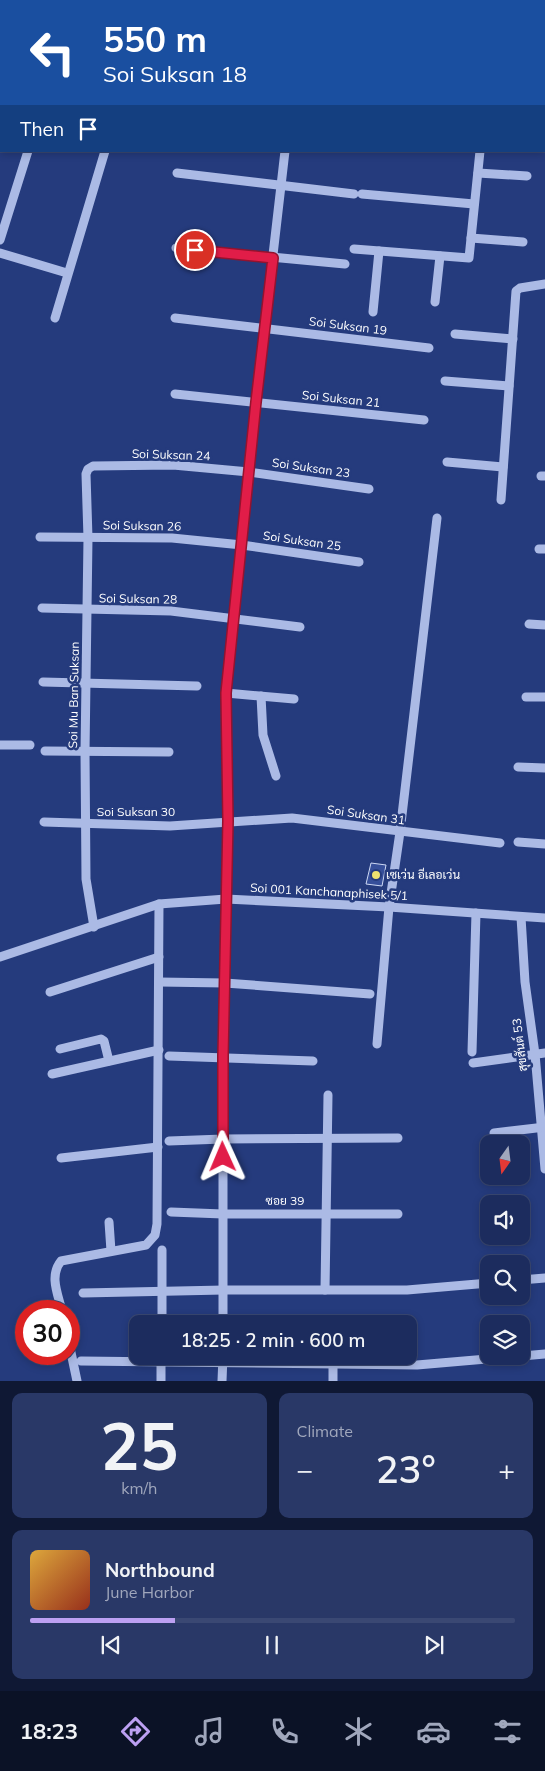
<!DOCTYPE html>
<meta charset="utf-8">
<style>
:root{--surface:#1c2c5e;--page:#293867;--text:#f1f3f6;--muted:#a0a7bc;--line:#3a4873;--accent:#bca0f2}
body{margin:0;font-family:Mulish,Sarabun,sans-serif;background:var(--page);color:var(--text);height:100vh;display:flex;flex-direction:column;font-size:19px;white-space:nowrap}
*{box-sizing:border-box;margin:0}
p{font-size:16px;color:var(--muted)}
.icon{flex:none;width:28px;height:28px;fill:none;stroke:currentColor;stroke-width:2;stroke-linecap:round;stroke-linejoin:round}
.map{position:relative;height:1381px;overflow:hidden}
.drawer{display:flex;flex-direction:column;gap:12px;padding:12px;background:#0f1834;flex:1}
.drawer>*{flex:none}
.hud{position:absolute;left:0px;top:0px;width:545px;height:152px;box-shadow:0 2px 8px #0003,0 0 0 1px var(--line);background:#1a4fa0;color:#fff;overflow:hidden}
.needle{width:32px;rotate:194deg}
.controls{position:absolute;left:480px;top:1135px;display:grid;gap:10px}
.controls a{display:grid;place-items:center;width:50px;height:50px;border-radius:10px;background:var(--surface);box-shadow:0 2px 8px #0003,0 0 0 1px var(--line);font-size:25px}
.speed{position:absolute;left:15px;top:1300px;display:flex;gap:10px;font-size:25px;font-weight:700;text-align:center}
.speed>*{display:grid;place-content:center;width:65px;height:65px;border-radius:50%;background:var(--surface);box-shadow:0 2px 8px #0003,0 0 0 1px var(--line);line-height:1}
.speed .limit{border:8px solid #d22;background:#fff;color:#111}
.pin{position:absolute;display:grid;place-items:center;width:42px;height:42px;color:#fff;margin:-21px;border:2px solid #fff;border-radius:50%;box-shadow:0 1px 5px #0007}
.me{position:absolute;width:55px;margin:-28px;rotate:359deg;stroke-linejoin:round;filter:drop-shadow(0 0 4px #0008)}
.turn{display:flex;align-items:center;gap:18px;height:105px;padding:0 20px;font-size:22px}
.turn .icon{width:65px;height:65px;stroke-width:2.5}
.turn b{display:block;font-size:35px;line-height:42px}
.then{display:flex;align-items:center;height:48px;padding:0 20px;background:#0003;gap:10px;font-size:19px}
.big{font-size:38px;font-weight:600;line-height:1.1}
.drawer .widget{flex:1;display:flex;flex-direction:column;justify-content:center;gap:8px;min-width:0;padding:0 18px;border-radius:10px;background:var(--page)}
.drawer .dial{align-items:center;gap:0}
.dial b{font-size:65px;line-height:1}
.song{display:flex;align-items:center;gap:15px}
.cover{width:60px;height:60px;border-radius:8px;background:linear-gradient(135deg,hsl(40 70% 55%),hsl(10 70% 35%))}
.played{height:5px;border-radius:2px;background:linear-gradient(90deg,var(--accent) 30%,var(--line) 30%)}
.keys{display:flex;justify-content:space-around;direction:ltr}
.heat{display:flex;justify-content:space-between;align-items:center;font-size:28px;direction:ltr}
.drawer .tiles{flex:1;display:grid;gap:12px;grid-template-columns:1fr 1fr}
.widget:last-child{grid-column:span 2}
.trip{position:absolute;left:129px;top:1315px;width:288px;height:50px;border-radius:10px;background:var(--surface);box-shadow:0 2px 8px #0003,0 0 0 1px var(--line);font-weight:600;line-height:50px;text-align:center}
.tabs{display:flex;height:80px;justify-content:space-around;align-items:center;background:#0b1226;color:var(--muted)}
.tabs .icon{width:35px;height:35px}
.tabs .active{color:var(--accent)}
.tabs b{font-size:22px;color:var(--text)}
.map>svg:first-child{display:block}
.building{fill:#364f9a;stroke:#cdd8f4}
.lines{fill:none;stroke-linecap:round;stroke-linejoin:round}
.minor{stroke:#abbae5;stroke-width:9}
.route-casing{stroke:#92132f;stroke-width:12}
.route{stroke:#e11d48;stroke-width:9}
.poi-dot{fill:#eee26f;stroke:#253b7d;stroke-width:2}
.labels{text-anchor:middle;stroke-width:5;stroke-linejoin:round;paint-order:stroke}
.street-label{font-size:12px;fill:#fff;stroke:#253b7d}
.poi-label{font-size:12px;fill:#fff;stroke:#253b7d;text-anchor:start}
</style>
<div class="map">
<svg width="545" height="1381" viewBox="0 0 545 1381">
<rect width="100%" height="100%" fill="#253b7d"/>
<polygon class="building" points="371,863 386,865 382,886 366,884"/>
<g class="lines">
<g class="minor">
<polyline points="76,1 76,0"/>
<polyline points="150,1 150,0"/>
<polyline points="302,1 302,0"/>
<polyline points="495,1 495,0"/>
<polyline points="0,8 1,4"/>
<polyline points="544,59 545,59"/>
<polyline points="0,93 1,94"/>
<polyline points="544,120 545,120"/>
<polyline points="177,173 354,194"/>
<polyline points="478,173 527,176"/>
<polyline points="362,194 474,204"/>
<polyline points="471,238 523,242"/>
<polyline points="0,240 28,151"/>
<polyline points="176,248 345,264"/>
<polyline points="354,249 469,258 480,151"/>
<polyline points="0,253 67,273"/>
<polyline points="435,302 440,256"/>
<polyline points="373,312 379,251"/>
<polyline points="55,318 105,151"/>
<polyline points="175,318 429,348"/>
<polyline points="455,334 513,339"/>
<polyline points="445,381 509,386"/>
<polyline points="175,394 424,420"/>
<polyline points="447,462 503,467"/>
<polyline points="541,476 545,476"/>
<polyline points="501,500 516,291 520,288 545,284"/>
<polyline points="40,537 172,538 242,545 359,562"/>
<polyline points="539,549 545,549"/>
<polyline points="42,608 171,611 300,627"/>
<polyline points="529,624 545,625"/>
<polyline points="43,682 197,686"/>
<polyline points="226,693 294,699"/>
<polyline points="261,696 263,735 276,776"/>
<polyline points="526,697 545,697"/>
<polyline points="0,745 30,745"/>
<polyline points="45,751 169,752"/>
<polyline points="518,767 545,768"/>
<polyline points="44,822 170,826 292,818 500,843"/>
<polyline points="518,842 545,844"/>
<polyline points="521,917 525,982 535,1054 545,1169"/>
<polyline points="94,927 86,879 85,752 88,538 86,474 88,469 93,466 173,465 249,472 369,489"/>
<polyline points="0,957 159,904 226,899 389,907 545,918"/>
<polyline points="159,982 225,983 370,994"/>
<polyline points="50,992 159,957"/>
<polyline points="377,1044 389,907 400,832 437,518"/>
<polyline points="60,1049 101,1039 104,1041 109,1061"/>
<polyline points="472,1052 476,913"/>
<polyline points="169,1056 313,1061"/>
<polyline points="473,1063 545,1053"/>
<polyline points="52,1074 159,1050"/>
<polyline points="494,1133 545,1127"/>
<polyline points="169,1141 223,1139 398,1138"/>
<polyline points="61,1158 158,1147"/>
<polyline points="171,1212 223,1214 398,1214"/>
<polyline points="109,1222 111,1251"/>
<polyline points="162,1250 162,1324"/>
<polyline points="521,1280 545,1278"/>
<polyline points="325,1290 328,1095"/>
<polyline points="83,1293 224,1290 407,1290 489,1283"/>
<path d="M62,1311C58,1294 49,1276 61,1261L146,1245L155,1235L157,1224L159,904"/>
<polyline points="223,1324 223,1057 228,821 226,693 256,402 285,151"/>
<polyline points="69,1343 77,1381"/>
<polyline points="161,1356 161,1381"/>
<polyline points="81,1361 417,1365 545,1354"/>
<polyline points="333,1365 333,1381"/>
<polyline points="222,1381 223,1356"/>
</g>
</g>
<g class="lines">
<defs>
<polyline id="route" points="195,250 273,258 256,402 226,693 228,821 223,1056 223,1157"/>
</defs>
<use href="#route" class="route-casing"/>
<use href="#route" class="route"/>
</g>
<circle class="poi-dot" cx="376" cy="875" r="5"/>
<g class="labels">
<g class="street-label">
<text transform="translate(348 326) rotate(7)" y="4">Soi Suksan 19</text>
<text transform="translate(341 399) rotate(6)" y="4">Soi Suksan 21</text>
<text transform="translate(171 455) rotate(2)" y="4">Soi Suksan 24</text>
<text transform="translate(311 468) rotate(8)" y="4">Soi Suksan 23</text>
<text transform="translate(142 526) rotate(1)" y="4">Soi Suksan 26</text>
<text transform="translate(302 541) rotate(8)" y="4">Soi Suksan 25</text>
<text transform="translate(138 599) rotate(1)" y="4">Soi Suksan 28</text>
<text transform="translate(74 695) rotate(-89)" y="4">Soi Mu Ban Suksan</text>
<text x="136" y="816">Soi Suksan 30</text>
<text transform="translate(366 815) rotate(8)" y="4">Soi Suksan 31</text>
<text transform="translate(329 892) rotate(3)" y="4">Soi 001 Kanchanaphisek 5/1</text>
<text transform="translate(520 1045) rotate(-97)" y="4">สุขสันต์ 53</text>
<text x="285" y="1205">ซอย 39</text>
</g>
<g class="poi-label">
<text x="386" y="879">เซเว่น อีเลอเว่น</text>
</g>
</g>
</svg>
<div class="controls">
<a><svg class="needle" viewBox="-14 -14 28 28"><path d="M0-13l5 13h-10z" fill="#e53935"/><path d="M0 13l5-13h-10z" fill="#a0a7bc"/></svg></a>
<a><svg class="icon" aria-label="sound" viewBox="0 0 24 24"><path d="M4 9h4l5-4v14l-5-4H4zM17 9q2 3 0 6"/></svg></a>
<a><svg class="icon" aria-label="search" viewBox="0 0 24 24"><circle cx="10" cy="10" r="6"/><path d="M15 15l6 6"/></svg></a>
<a><svg class="icon" aria-label="layers" viewBox="0 0 24 24"><path d="M12 4l9 5-9 5-9-5zM3 14l9 5 9-5"/></svg></a>
</div>
<div class="speed"><div class="limit">30</div></div>
<div class="pin" style="left:195px;top:250px;background:#d93025"><svg class="icon" aria-label="arrive" viewBox="0 0 24 24"><path d="M6 21V4h12l-3 4 3 4H6"/></svg></div>
<svg class="me" style="left:223px;top:1157px" viewBox="-20 -20 40 40"><path d="M0-17L14 15 0 8-14 15z" fill="#e11d48" stroke="#fff" stroke-width="4"/></svg>
<div class="trip">18:25 · 2 min · 600 m</div>
<div class="hud">
<div class="turn"><svg class="icon" aria-label="left" viewBox="0 0 24 24"><path d="M17 20v-9H6M10 6l-5 5 5 5"/></svg><div><b>550 m</b>Soi Suksan 18</div></div>
<div class="then">Then<svg class="icon" aria-label="arrive" viewBox="0 0 24 24"><path d="M6 21V4h12l-3 4 3 4H6"/></svg></div>
</div>
</div>
<section class="drawer">
<div class="tiles">
<div class="widget dial"><b>25</b><p>km/h</p></div>
<div class="widget"><p>Climate</p>
<div class="heat"><a>−</a><b class="big">23°</b><a>+</a></div>
</div>
<div class="widget">
<div class="song"><i class="cover"></i><div><b>Northbound</b><p>June Harbor</p></div></div>
<div class="played"></div>
<div class="keys"><svg class="icon" aria-label="previous" viewBox="0 0 24 24"><path d="M18 5L8 12l10 7zM5 5v14"/></svg><svg class="icon" aria-label="pause" viewBox="0 0 24 24"><path d="M8 5v14M16 5v14"/></svg><svg class="icon" aria-label="next" viewBox="0 0 24 24"><path d="M6 5l10 7-10 7zM19 5v14"/></svg></div>
</div>
</div>
</section>
<nav class="tabs">
<b>18:23</b>
<svg class="icon active" aria-label="directions" viewBox="0 0 24 24"><path d="M12 3l9 9-9 9-9-9zM9 14v-3h6M13 9l2 2-2 2"/></svg>
<svg class="icon" aria-label="music" viewBox="0 0 24 24"><path d="M9 18V5l10-2v13"/><circle cx="6" cy="18" r="3"/><circle cx="16" cy="16" r="3"/></svg>
<svg class="icon" aria-label="phone" viewBox="0 0 24 24"><path d="M5 4h4l2 5-3 2q2 4 5 5l2-3 5 2v4C11 20 4 13 5 4z"/></svg>
<svg class="icon" aria-label="climate" viewBox="0 0 24 24"><path d="M12 3v18M4 7l16 10M4 17L20 7"/></svg>
<svg class="icon" aria-label="car" viewBox="0 0 24 24"><path d="M5 17H2v-5l4-1 3-4h7l3 4 3 1v5h-3M9 17h6M6 11h13"/><circle cx="7" cy="17" r="2"/><circle cx="17" cy="17" r="2"/></svg>
<svg class="icon" aria-label="filters" viewBox="0 0 24 24"><path d="M4 7h16M4 17h16"/><circle cx="9" cy="7" r="2"/><circle cx="15" cy="17" r="2"/></svg>
</nav>
